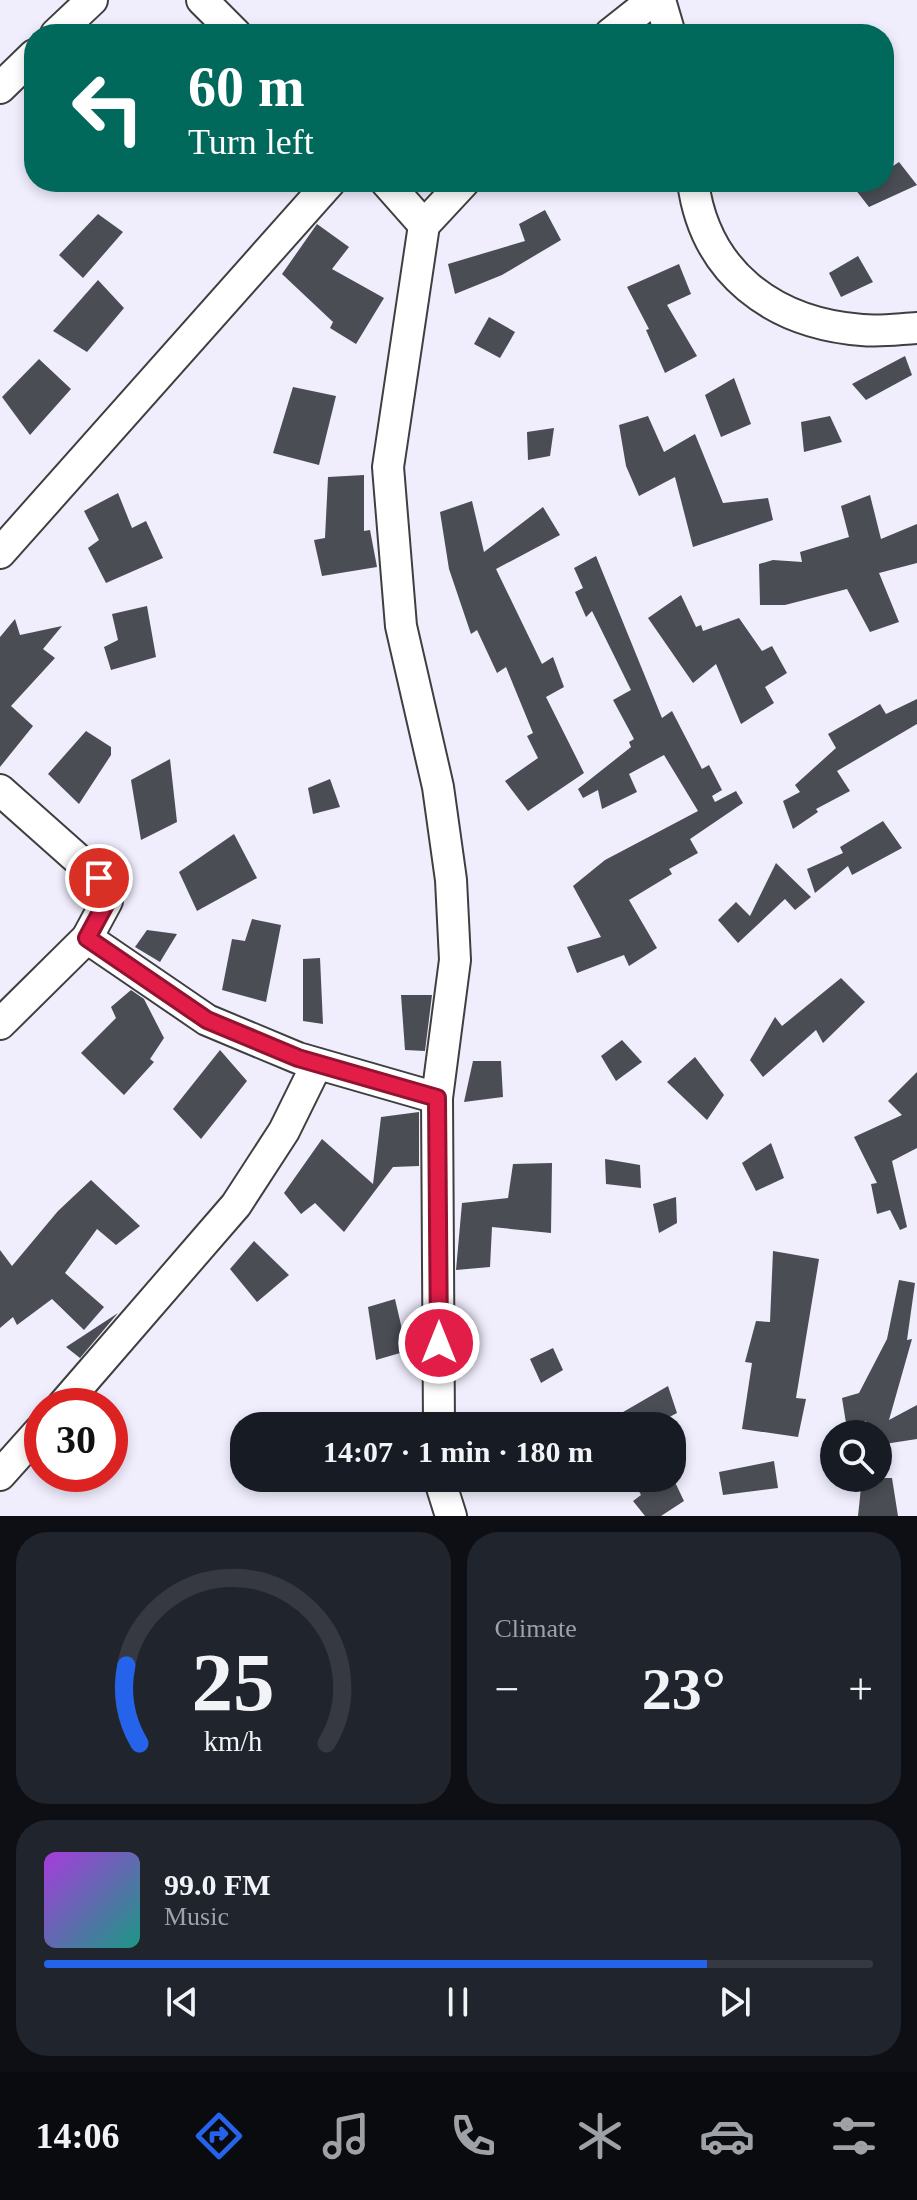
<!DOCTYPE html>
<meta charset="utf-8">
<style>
:root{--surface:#171b24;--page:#20242c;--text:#f1f3f6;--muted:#9ea1a6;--line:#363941;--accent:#2563eb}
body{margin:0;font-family:"Times New Roman",serif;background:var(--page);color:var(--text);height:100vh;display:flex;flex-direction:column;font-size:30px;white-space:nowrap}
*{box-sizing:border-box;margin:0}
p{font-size:26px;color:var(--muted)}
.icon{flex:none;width:44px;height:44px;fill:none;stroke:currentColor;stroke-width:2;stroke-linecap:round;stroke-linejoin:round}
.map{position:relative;height:1516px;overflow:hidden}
.panel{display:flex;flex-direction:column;gap:16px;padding:16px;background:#0d0f14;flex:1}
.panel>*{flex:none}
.top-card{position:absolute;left:24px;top:24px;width:870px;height:168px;border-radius:32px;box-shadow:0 4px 12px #0003;background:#00695c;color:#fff;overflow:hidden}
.tools{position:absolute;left:820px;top:1420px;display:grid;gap:16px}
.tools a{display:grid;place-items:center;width:72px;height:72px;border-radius:50%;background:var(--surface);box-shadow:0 4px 12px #0003;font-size:40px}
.speed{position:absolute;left:24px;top:1388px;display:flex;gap:16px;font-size:40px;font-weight:700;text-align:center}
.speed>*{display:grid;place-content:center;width:104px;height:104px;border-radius:50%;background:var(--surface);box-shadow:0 4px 12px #0003;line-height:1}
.speed .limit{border:12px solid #d22;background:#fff;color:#111}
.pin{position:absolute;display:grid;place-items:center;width:68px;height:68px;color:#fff;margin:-34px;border:4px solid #fff;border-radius:50%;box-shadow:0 2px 8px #0007}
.me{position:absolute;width:88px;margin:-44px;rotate:0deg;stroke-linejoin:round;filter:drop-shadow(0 0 6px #0008)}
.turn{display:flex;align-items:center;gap:28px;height:168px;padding:0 32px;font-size:36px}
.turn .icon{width:104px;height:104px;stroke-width:2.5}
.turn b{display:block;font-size:56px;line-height:68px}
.big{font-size:60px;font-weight:700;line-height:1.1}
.panel .widget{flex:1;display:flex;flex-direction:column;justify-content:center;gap:12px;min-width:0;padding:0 28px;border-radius:32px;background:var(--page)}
.panel .dial{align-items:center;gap:0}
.dial svg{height:208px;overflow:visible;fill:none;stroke:var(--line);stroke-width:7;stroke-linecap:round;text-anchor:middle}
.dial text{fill:var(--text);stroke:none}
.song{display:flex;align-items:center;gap:24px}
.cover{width:96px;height:96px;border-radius:12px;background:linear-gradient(135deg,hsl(280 70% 55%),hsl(170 70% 35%))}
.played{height:8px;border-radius:4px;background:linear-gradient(90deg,var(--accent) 80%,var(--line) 80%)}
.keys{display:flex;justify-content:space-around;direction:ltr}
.heat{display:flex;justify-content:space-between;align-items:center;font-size:44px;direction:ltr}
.panel .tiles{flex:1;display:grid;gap:16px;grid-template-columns:1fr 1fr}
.widget:last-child{grid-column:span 2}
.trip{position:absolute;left:230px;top:1412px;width:456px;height:80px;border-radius:32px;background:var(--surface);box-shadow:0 4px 12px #0003;font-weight:700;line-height:80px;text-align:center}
.dock{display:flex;height:128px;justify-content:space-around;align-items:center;background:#090b0e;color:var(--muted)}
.dock .icon{width:56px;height:56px}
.dock .on{color:var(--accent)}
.dock b{font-size:36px;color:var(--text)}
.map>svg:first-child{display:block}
.building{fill:#4a4d54}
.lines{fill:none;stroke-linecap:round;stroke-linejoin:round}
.minor-casing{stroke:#3f3f3f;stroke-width:34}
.minor{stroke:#fff;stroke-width:30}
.route-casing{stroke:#92132f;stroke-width:20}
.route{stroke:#e11d48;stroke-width:14}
</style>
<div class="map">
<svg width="917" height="1516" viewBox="0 0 917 1516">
<rect width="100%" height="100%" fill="#f0eefd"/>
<g class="building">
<polygon points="899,162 917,185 869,207 855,189 867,182 884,182 884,172"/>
<polygon points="545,210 561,240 502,275 455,294 448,264 525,241 519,224"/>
<polygon points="98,214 123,232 83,278 59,255"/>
<polygon points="317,224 349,247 332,269 384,298 356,344 330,328 333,322 282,274"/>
<polygon points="858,256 873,282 841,297 829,273"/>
<polygon points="679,264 691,294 667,305 697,356 665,373 646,330 649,329 627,287"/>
<polygon points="98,280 124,308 87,352 53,331"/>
<polygon points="489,317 515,332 500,358 474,344"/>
<polygon points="905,356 912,375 866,400 852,384"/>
<polygon points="39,359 71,389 30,435 2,397"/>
<polygon points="734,378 751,424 721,437 705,395"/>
<polygon points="293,387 336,396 319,465 273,453"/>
<polygon points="648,416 664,452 695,434 723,503 768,498 773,520 693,547 675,477 639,496 626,466 619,425"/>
<polygon points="830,416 842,442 804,452 801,422"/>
<polygon points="554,428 550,456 528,460 527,432"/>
<polygon points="364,475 364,531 370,530 377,567 322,576 314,540 325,538 328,477"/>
<polygon points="118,493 132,528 146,521 163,558 106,583 88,548 99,540 84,511"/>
<polygon points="870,495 881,539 917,524 917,563 879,573 899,622 870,632 847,589 785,605 760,605 759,564 773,560 802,562 800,552 849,537 841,506"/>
<polygon points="472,501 484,552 543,507 560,535 496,569 542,664 553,657 564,687 546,697 584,773 528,811 505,781 538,758 527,736 533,733 506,667 497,673 477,630 471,634 449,569 440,512"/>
<polygon points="596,556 662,718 672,711 702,769 709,765 722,790 712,796 715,802 736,791 743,803 690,839 698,853 669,869 672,874 629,900 657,948 629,966 624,955 577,973 567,947 601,937 573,886 605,860 698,811 664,755 629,774 637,792 602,809 598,790 583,798 578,789 631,747 629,742 634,739 613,700 631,690 592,611 586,617 575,592 583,588 574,568"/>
<polygon points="681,595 696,627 701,625 703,631 739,618 762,651 772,646 787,673 765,687 774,703 741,724 716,664 693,683 648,618"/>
<polygon points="147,606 156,657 111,670 104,647 118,640 112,614"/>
<polygon points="15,619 20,635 62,626 43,649 55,658 11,706 33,726 0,767 0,637"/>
<polygon points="917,699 917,724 837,771 850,791 816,809 818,812 793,829 783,801 800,792 795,785 836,748 828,734 880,704 886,714"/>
<polygon points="86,731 111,747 111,755 79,804 48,774"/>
<polygon points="170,759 177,822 141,840 131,780"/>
<polygon points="330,779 340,807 313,814 308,788"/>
<polygon points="883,821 902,848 852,875 848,866 815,893 807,869 843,853 840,847"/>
<polygon points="234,834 257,878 197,911 179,872"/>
<polygon points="776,863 811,897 795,910 785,899 738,943 718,920 736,902 750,916"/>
<polygon points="252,919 281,925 266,1002 222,990 232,939 245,941"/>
<polygon points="147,930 177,934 160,962 135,947"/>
<polygon points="320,958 323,1024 303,1021 303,959"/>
<polygon points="841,978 865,1002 823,1043 816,1030 763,1077 750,1060 775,1017 782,1026"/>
<polygon points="131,990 144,999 164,1038 150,1059 154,1062 124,1095 81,1053 116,1018 111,1007"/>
<polygon points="401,995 432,995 425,1051 405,1050"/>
<polygon points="622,1040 642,1062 616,1081 601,1056"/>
<polygon points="220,1050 247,1081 201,1139 173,1109"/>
<polygon points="695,1057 724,1095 707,1120 667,1082"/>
<polygon points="473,1061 501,1061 503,1097 464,1102"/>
<polygon points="917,1072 917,1148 892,1161 907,1227 900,1230 890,1210 877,1214 871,1184 877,1183 854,1137 902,1115 888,1101"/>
<polygon points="419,1112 419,1166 393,1167 344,1232 315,1203 301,1214 284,1193 322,1139 373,1184 381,1117"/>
<polygon points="771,1143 784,1178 756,1191 742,1163"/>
<polygon points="605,1159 640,1165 641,1188 606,1184"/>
<polygon points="552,1163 551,1233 492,1227 490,1267 456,1270 462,1203 508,1198 513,1164"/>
<polygon points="91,1180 140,1226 116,1245 97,1229 65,1273 104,1307 84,1330 52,1299 17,1325 13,1317 0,1328 0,1250 12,1266 58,1211"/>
<polygon points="676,1197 677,1223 659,1233 653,1204"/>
<polygon points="254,1241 289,1275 257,1302 230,1269"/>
<polygon points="773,1251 819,1259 796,1398 806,1399 798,1437 742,1429 752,1363 745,1362 756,1321 770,1322"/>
<polygon points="899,1280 915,1283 907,1340 912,1339 889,1420 917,1405 917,1439 878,1445 878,1434 869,1434 866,1421 846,1423 842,1398 859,1393 887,1339"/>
<polygon points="395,1299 407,1351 376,1360 368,1307"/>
<polygon points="118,1313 80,1358 66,1347"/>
<polygon points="553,1348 563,1370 541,1383 530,1359"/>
<polygon points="668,1386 677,1413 652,1426 599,1426"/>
<polygon points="774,1461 778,1488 723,1495 719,1472"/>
<polygon points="632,1478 673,1478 684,1501 661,1516 645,1516 633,1501 641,1495"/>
<polygon points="862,1478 892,1478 898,1516 858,1516"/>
</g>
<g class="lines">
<defs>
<g id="minor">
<polyline points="202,0 236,34"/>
<polyline points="660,0 670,34"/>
<polyline points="56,34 92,0"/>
<polyline points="610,34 653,0"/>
<polyline points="0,88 34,55"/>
<polyline points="386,182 424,225"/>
<path d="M693,182C705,273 773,323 862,330C880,332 899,329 917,328"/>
<polyline points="0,553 330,182"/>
<polyline points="0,790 99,878 107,901 87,938 0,1024"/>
<polyline points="87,938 207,1020 298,1058 437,1098 439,1426"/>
<polyline points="437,1098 455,960 451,880 438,787 401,626 388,467 424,225 464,182"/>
<polyline points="62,1406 236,1205 284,1131 317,1064"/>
<polyline points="0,1475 42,1428"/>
<polyline points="439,1478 451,1516"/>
</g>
</defs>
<use href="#minor" class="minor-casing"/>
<use href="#minor" class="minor"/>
</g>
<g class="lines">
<defs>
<polyline id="route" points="99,878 107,901 87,938 207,1020 298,1058 437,1098 439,1343"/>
</defs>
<use href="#route" class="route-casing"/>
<use href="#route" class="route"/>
</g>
</svg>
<div class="tools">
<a><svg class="icon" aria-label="search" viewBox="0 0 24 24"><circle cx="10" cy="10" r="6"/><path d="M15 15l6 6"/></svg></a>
</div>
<div class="speed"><div class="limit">30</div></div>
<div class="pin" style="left:99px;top:878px;background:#d93025"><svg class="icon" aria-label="arrive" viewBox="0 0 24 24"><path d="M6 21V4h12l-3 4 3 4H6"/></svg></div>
<svg class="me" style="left:439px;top:1343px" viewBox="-20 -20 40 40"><circle r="17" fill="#e11d48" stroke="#fff" stroke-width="3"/><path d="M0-11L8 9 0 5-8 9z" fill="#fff"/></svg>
<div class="trip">14:07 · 1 min · 180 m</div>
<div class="top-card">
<div class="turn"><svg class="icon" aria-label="left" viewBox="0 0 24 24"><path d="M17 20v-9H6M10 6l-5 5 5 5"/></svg><div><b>60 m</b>Turn left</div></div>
</div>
</div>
<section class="panel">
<div class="tiles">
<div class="widget dial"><svg viewBox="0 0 100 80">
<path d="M14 69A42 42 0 1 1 86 69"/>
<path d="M14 69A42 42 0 0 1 9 39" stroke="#2563eb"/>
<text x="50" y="56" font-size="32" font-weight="700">25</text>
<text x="50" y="72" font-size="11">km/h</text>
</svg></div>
<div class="widget"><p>Climate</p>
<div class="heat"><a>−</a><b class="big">23°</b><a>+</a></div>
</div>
<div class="widget">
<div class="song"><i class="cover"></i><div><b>99.0 FM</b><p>Music</p></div></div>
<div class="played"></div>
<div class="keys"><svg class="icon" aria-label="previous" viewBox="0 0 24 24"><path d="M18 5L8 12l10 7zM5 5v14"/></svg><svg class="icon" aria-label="pause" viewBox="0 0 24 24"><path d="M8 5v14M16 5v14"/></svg><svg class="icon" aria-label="next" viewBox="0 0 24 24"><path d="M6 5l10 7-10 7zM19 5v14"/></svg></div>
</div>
</div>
</section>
<nav class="dock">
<b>14:06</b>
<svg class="icon on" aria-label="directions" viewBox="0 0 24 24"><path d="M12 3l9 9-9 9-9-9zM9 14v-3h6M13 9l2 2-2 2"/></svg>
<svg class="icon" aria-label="music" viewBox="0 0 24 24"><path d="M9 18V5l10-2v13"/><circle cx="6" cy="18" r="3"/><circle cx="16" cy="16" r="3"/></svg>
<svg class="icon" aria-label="phone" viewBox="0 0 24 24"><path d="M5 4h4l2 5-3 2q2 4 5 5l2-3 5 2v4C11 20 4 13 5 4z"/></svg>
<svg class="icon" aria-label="climate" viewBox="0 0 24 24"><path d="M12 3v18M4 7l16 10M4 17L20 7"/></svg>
<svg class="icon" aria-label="car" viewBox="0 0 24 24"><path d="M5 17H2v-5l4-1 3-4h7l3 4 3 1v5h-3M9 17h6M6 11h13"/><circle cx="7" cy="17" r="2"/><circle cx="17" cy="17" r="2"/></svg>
<svg class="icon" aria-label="filters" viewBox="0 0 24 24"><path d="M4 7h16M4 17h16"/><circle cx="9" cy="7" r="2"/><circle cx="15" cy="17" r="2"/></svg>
</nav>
